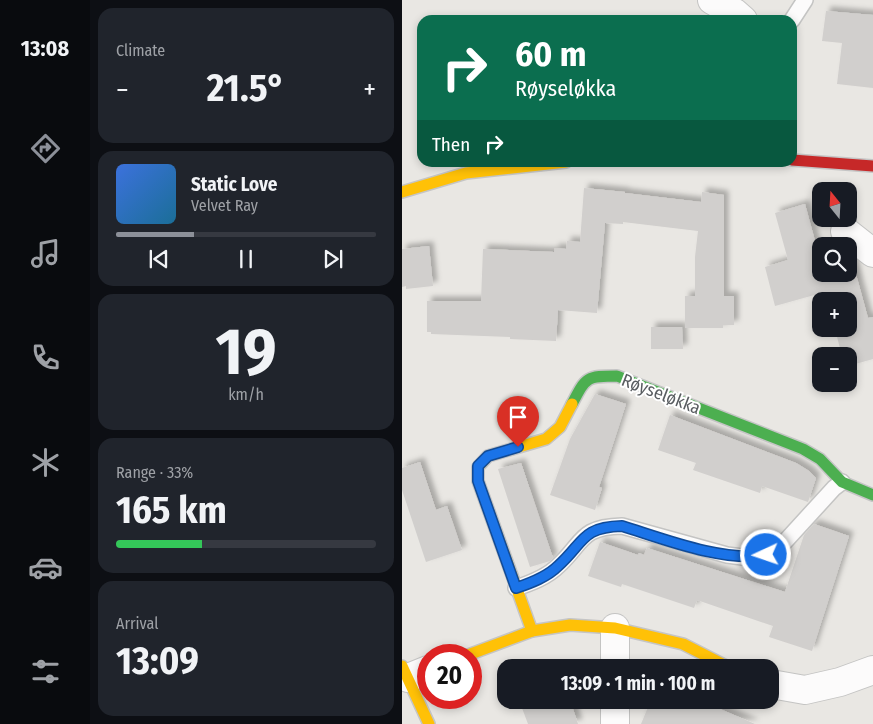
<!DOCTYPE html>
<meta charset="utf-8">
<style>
:root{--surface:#171b24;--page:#20242c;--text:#f1f3f6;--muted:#9ea1a6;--line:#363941;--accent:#8c9099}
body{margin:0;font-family:"Fira Sans Condensed",sans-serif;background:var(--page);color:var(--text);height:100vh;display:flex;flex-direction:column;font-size:19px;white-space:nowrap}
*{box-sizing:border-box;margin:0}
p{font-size:16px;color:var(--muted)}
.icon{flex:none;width:28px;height:28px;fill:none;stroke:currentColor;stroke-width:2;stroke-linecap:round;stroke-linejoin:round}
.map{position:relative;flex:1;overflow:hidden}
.details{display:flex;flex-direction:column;gap:8px;padding:8px;background:#0d0f14;width:312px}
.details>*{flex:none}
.guide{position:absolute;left:15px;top:15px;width:380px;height:152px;border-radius:15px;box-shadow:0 2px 8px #0003;background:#0b6e4f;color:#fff;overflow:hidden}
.needle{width:32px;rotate:342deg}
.controls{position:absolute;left:410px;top:182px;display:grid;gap:10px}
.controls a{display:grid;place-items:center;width:45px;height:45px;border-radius:10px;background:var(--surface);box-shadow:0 2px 8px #0003;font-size:25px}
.speed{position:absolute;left:15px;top:644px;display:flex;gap:10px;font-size:25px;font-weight:700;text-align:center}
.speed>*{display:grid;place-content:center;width:65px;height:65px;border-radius:50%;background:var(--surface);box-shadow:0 2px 8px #0003;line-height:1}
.speed .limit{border:8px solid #d22;background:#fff;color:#111}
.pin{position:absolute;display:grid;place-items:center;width:42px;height:42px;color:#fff;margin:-51px -21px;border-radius:50% 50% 50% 0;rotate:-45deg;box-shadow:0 0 5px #0007}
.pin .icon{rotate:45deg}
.me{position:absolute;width:55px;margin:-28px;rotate:267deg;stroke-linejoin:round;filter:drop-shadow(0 0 4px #0008)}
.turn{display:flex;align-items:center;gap:18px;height:105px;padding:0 15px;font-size:22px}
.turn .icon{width:65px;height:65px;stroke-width:2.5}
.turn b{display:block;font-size:35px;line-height:42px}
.then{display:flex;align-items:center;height:48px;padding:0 15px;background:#0003;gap:10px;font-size:19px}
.big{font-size:38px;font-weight:700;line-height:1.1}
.details .tile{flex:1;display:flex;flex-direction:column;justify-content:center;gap:8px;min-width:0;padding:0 18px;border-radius:15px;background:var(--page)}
.details .dial{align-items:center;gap:0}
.dial b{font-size:65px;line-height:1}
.song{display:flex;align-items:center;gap:15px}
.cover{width:60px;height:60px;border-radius:8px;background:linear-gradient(135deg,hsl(220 70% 55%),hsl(200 70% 35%))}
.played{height:5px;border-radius:2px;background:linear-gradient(90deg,var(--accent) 30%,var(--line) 30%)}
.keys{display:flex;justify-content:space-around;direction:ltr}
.heat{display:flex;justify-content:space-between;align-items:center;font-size:28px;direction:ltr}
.charge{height:8px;border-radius:4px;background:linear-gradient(90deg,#34c759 33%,var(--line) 0)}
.trip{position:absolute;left:95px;top:659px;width:282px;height:50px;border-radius:15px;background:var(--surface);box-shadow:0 2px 8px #0003;font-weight:700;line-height:50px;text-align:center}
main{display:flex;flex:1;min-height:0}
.tabs{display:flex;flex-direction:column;width:90px;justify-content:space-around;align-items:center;background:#090b0e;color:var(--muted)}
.tabs .icon{width:35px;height:35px}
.tabs .selected{color:var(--accent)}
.tabs b{font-size:22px;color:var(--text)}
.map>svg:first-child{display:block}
.building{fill:#d1cfcd;filter:url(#shadow)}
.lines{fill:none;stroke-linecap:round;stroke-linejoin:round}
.lane-casing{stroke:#c4c4c3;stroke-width:18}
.street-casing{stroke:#c4c4c3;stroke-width:30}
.fast-casing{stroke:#c5c5c5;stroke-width:14}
.slow-casing{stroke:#c5c5c5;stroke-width:14}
.jam-casing{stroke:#c5c5c5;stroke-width:14}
.lane{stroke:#fcfbfb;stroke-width:15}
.street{stroke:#fcfbfb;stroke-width:28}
.fast{stroke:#4caf50;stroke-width:11}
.slow{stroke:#ffc107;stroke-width:11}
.jam{stroke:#c62828;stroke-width:11}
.route-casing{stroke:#114b97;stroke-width:12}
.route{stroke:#1a73e8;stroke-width:9}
.labels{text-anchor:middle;stroke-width:4;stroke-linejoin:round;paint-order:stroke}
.street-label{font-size:18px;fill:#595d61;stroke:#fff}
</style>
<main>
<nav class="tabs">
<b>13:08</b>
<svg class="icon selected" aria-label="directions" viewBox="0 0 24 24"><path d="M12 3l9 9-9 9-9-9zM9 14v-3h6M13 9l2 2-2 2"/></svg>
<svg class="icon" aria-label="music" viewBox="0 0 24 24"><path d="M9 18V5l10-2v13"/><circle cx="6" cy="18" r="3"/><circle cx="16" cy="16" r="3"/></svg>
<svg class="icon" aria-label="phone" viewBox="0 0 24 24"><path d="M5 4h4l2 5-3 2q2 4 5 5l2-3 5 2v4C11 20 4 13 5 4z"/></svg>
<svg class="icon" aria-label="climate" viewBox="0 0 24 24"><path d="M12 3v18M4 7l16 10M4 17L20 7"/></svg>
<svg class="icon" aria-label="car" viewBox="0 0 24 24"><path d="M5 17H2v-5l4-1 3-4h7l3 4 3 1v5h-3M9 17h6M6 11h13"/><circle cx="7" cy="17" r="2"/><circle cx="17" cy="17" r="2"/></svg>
<svg class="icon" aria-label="filters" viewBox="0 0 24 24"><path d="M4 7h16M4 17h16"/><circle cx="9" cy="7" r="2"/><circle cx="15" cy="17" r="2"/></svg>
</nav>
<section class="details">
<div class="tile"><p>Climate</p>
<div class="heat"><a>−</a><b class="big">21.5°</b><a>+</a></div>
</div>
<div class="tile">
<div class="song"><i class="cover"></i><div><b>Static Love</b><p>Velvet Ray</p></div></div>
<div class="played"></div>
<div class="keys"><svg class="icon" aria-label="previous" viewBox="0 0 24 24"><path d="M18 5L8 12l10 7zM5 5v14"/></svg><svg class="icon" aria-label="pause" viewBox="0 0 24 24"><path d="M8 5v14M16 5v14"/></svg><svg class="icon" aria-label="next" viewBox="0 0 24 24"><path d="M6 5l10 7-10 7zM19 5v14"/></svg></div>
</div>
<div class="tile dial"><b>19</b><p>km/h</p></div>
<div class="tile"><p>Range · 33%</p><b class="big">165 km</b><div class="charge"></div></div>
<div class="tile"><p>Arrival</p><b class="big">13:09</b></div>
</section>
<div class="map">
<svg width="471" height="724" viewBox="0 0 471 724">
<defs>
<filter id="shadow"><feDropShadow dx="4.5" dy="-4.5" stdDeviation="2.5" flood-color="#0004"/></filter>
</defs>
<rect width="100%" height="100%" fill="#e9e7e3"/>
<g class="building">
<polygon points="424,11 471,15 471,88 435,84 440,43 420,41"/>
<polygon points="182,188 223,192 223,193 299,202 300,192 322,195 322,296 332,296 332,325 321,325 321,328 283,328 283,296 293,296 293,257 296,231 221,222 221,224 203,223 195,313 156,310 154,341 108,339 108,337 29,334 29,332 25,332 25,301 79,301 81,249 152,252 153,248 164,249 165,241 178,242"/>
<polygon points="403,204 416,252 419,251 419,274 446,274 446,253 449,256 466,318 471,317 471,359 446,366 446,356 440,356 433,329 446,329 446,301 425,301 423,292 373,306 363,267 386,260 373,213"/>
<polygon points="27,246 31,286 4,289 4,286 0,287 0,249"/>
<polygon points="249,327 280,327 281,349 249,349"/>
<polygon points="193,394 224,404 197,487 200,488 193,510 148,495 168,439"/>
<polygon points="268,415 394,463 407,471 414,478 406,502 360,486 358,493 291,470 294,463 256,450"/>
<polygon points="18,462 34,510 45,506 60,550 24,562 0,490 0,468"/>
<polygon points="119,463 151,558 148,561 128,567 96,469"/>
<polygon points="412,524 447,536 410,651 367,637 371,626 295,600 292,608 220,584 219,587 186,576 198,542 236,555 237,553 242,555 245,548 383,592 402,535"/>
<polygon points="117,700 168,700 176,724 126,724"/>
<polygon points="249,700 297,700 353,724 239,724"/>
</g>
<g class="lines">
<defs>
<g id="lane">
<polyline points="390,20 403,0"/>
<path d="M114,588C129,583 145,577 156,566C182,542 178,527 220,526L325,555L348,558L363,555L379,546L432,488L440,482"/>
</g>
<g id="street">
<polyline points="310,0 333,13 341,20"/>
<polyline points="443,231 471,253"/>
<polyline points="213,628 213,668"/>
<polyline points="6,678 26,670"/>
<polyline points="369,684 403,690 438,682 471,670"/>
<polyline points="213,700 213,724"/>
</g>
<path id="fast" d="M170,404C184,377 184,376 215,376L401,449L418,459L440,482L471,495"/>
<g id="slow">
<polyline points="0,192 64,173 164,162"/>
<polyline points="130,631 76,481 76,467 86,456 144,439 158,427 170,404"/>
<polyline points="66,655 130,631 168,625 213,628 281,644 328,668"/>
<polyline points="0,666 27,724"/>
</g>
<polyline id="jam" points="390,160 471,166"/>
</defs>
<use href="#lane" class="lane-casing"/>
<use href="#street" class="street-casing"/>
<use href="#fast" class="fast-casing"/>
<use href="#slow" class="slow-casing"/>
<use href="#jam" class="jam-casing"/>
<use href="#lane" class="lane"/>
<use href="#street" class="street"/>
<use href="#fast" class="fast"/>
<use href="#slow" class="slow"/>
<use href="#jam" class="jam"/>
</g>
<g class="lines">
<defs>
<path id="route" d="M116,447L86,456L76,466V481L114,588C129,583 145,577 156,566C182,543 179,527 220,526C262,539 320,562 364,555"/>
</defs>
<use href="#route" class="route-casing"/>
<use href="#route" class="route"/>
</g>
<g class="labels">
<g class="street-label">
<text transform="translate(259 394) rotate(21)" y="6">Røyseløkka</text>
</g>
</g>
</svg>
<div class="controls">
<a><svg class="needle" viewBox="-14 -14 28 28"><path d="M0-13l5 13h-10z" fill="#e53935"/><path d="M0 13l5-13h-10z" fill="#9ea1a6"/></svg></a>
<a><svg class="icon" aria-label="search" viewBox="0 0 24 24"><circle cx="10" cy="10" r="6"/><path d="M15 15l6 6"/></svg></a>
<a>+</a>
<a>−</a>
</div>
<div class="speed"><div class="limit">20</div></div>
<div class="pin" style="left:116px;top:447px;background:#d93025"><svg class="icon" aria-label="arrive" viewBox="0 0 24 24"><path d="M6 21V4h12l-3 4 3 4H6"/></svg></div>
<svg class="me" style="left:364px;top:555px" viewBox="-20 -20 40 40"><circle r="17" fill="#1a73e8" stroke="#fff" stroke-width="3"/><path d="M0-11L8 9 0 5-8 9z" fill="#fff"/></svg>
<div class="trip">13:09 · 1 min · 100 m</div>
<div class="guide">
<div class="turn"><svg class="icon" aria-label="right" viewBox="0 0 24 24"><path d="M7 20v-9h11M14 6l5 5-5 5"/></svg><div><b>60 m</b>Røyseløkka</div></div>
<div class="then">Then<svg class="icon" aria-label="right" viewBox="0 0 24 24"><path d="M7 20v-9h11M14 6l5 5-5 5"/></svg></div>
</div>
</div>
</main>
